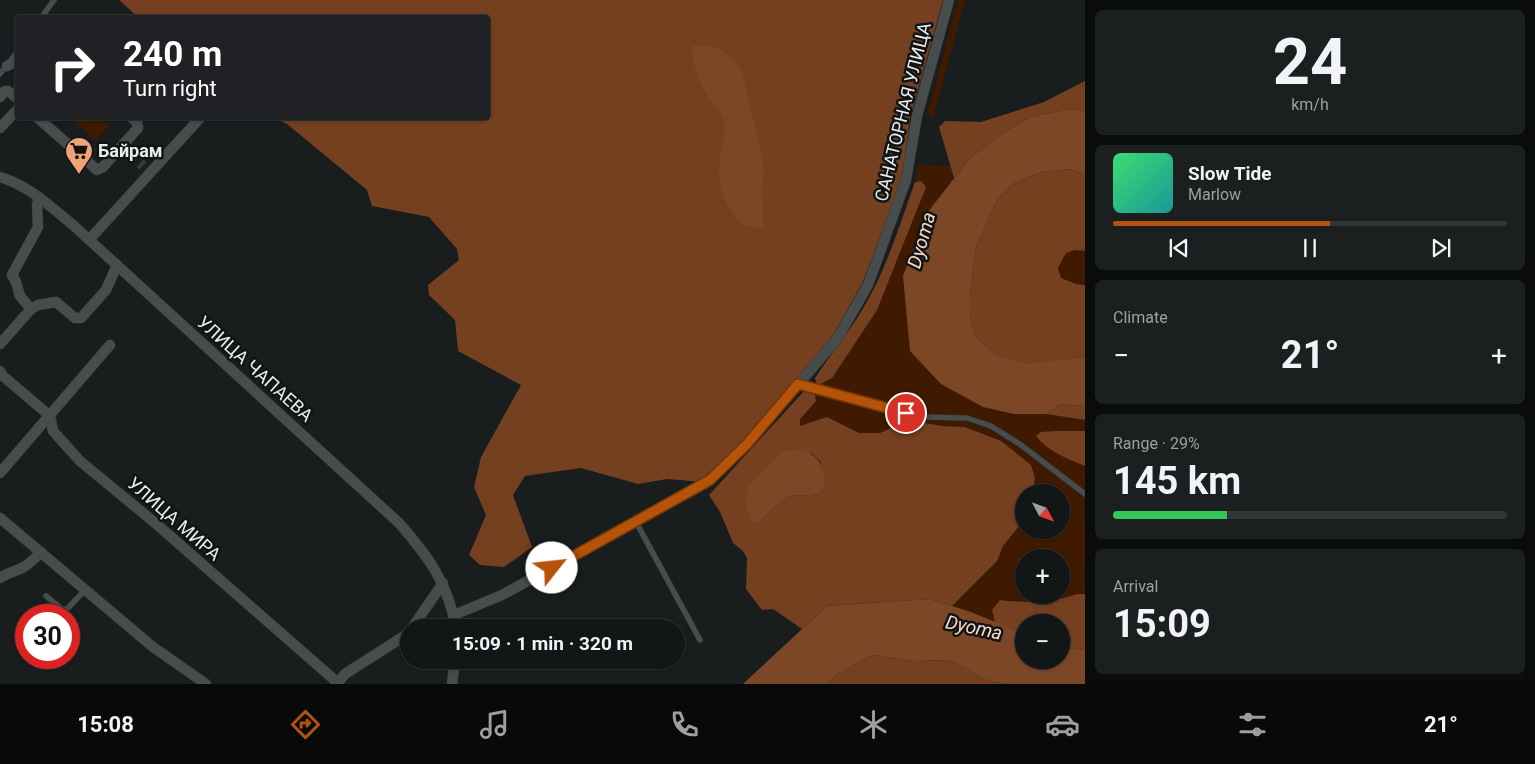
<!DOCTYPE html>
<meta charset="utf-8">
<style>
:root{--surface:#131616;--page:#1c1f1f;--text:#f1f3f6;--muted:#9d9fa1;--line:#323535;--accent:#b45309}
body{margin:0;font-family:Roboto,sans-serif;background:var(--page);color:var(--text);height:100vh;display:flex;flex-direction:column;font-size:19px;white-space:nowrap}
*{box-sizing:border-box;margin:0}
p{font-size:16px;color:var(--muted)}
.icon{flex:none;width:28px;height:28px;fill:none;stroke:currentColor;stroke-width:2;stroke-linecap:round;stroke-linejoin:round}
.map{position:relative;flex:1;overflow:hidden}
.sheet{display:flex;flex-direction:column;gap:10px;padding:10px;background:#0a0c0c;width:450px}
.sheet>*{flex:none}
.banner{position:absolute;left:15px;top:15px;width:475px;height:105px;border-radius:5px;box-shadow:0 1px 4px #0004,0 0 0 1px var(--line);background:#202124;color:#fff;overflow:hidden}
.needle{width:32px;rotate:131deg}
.controls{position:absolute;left:1015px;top:484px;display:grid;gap:10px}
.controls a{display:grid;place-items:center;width:55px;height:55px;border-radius:50%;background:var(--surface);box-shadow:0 1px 4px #0004,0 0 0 1px var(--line);font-size:25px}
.speed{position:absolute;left:15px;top:604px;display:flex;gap:10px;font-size:25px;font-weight:700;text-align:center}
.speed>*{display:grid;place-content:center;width:65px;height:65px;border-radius:50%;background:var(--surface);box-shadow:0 1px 4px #0004,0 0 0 1px var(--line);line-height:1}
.speed .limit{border:8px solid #d22;background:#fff;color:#111}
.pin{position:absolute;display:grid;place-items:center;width:42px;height:42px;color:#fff;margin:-21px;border:2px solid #fff;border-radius:50%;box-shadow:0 1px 5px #0007}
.me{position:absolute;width:55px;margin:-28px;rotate:61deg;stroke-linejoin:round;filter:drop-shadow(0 0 4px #0008)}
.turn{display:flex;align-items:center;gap:18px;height:105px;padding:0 25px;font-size:22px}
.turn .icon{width:65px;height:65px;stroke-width:2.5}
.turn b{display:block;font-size:35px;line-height:42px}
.big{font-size:38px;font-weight:700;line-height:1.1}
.sheet .tile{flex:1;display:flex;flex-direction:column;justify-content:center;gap:8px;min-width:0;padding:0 18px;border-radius:8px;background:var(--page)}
.sheet .dial{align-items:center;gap:0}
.dial b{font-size:65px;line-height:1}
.song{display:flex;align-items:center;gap:15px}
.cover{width:60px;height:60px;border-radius:8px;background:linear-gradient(135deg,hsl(140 70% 55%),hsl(180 70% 35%))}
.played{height:5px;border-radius:2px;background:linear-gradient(90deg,var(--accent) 55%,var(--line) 55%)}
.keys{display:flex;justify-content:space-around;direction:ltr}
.heat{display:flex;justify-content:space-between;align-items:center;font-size:28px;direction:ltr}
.charge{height:8px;border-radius:4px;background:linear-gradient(90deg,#34c759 29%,var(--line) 0)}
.trip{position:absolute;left:400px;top:619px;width:285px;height:50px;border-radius:25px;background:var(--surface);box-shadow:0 1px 4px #0004,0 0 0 1px var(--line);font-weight:700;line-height:50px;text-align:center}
.menu{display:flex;height:80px;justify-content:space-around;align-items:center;background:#080909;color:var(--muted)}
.menu .icon{width:35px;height:35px}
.menu .on{color:var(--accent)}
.menu b{font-size:22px;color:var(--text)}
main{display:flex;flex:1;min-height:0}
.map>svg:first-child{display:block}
.green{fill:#3f1a01;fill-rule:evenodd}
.forest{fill:#744020;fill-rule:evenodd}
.water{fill:#7c4727}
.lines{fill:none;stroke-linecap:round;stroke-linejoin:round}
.minor-tunnel{stroke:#383c3d;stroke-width:10;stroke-dasharray:10 5;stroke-linecap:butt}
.service-casing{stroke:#373a3a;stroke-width:6}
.minor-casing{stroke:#373a3a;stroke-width:11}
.service{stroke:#474c4d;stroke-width:5}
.minor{stroke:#474c4d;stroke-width:10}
.route-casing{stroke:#753606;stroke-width:12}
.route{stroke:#b45309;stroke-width:9}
.labels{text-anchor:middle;stroke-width:5;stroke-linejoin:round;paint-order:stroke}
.street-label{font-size:18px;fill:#eaeded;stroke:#101415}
.poi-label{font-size:18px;font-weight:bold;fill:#eaeded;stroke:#101415;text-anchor:start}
.water-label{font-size:19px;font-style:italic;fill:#fad8c4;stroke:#101415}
</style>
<main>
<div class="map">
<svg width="1085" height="684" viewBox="0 0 1085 684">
<rect width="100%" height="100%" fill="#191d1e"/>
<g class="green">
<polygon points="958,0 965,0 933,118 928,112"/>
<polygon points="73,118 100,118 109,126 96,141 72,119"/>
<path d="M918,165L950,166L954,178L927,213L1014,414H1046L1085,420V431L1041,432L1066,458L1085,466V594C1074,593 1071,598 1061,599C1042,603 1020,602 1000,600L992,610L995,622L952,606L996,561L1003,546L1024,520V530H1061V492H1033L1035,478L1001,441L965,427L942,426L908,420L880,433H859L827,417L800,426V419L816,401L815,395L819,385L832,377L877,310L921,181L915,182ZM1024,558H1061V595H1024Z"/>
<polygon points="1075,250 1085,251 1085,285 1076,284 1061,278 1058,268 1066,253"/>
</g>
<g class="forest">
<polygon points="119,0 943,0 910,118 902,178 863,282 832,337 744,440 703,482 667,479 638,484 581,468 525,476 513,495 532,547 504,567 480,565 469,555 486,515 474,487 481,457 521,385 458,351 455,320 429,295 428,285 459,260 457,249 429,217 372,206 367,190 287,124 275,118 488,118 488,18 138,17"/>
<polygon points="1085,81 1085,111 1059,111 1030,117 1003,133 969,159 954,178 939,127 945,121 981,122 1044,102"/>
<polygon points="1069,169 1085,175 1085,251 1075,250 1066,253 1058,268 1061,278 1076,284 1085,285 1085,357 1026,365 995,354 975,336 970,317 970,294 976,247 997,200 1014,183 1042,172"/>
<path d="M921,181L926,187L877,310L832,378L819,385L816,382L815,378C833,351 854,326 869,298C889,261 901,221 915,182Z"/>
<path d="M804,391L811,392L815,395L816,401L800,419V426L827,417L859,433H880L908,420L942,426L965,427L1001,441L1031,465L1035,478L1033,492H1024V520L1003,546L997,561L952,606L929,599L827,606L802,629L773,609L762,610L746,589L747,558L743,551L733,543L720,512L709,495ZM811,453L820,461L826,485L822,492L810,496L791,495L776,506L761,521Z"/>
<polygon points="1060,404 1085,406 1085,420 1046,414"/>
<path d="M1055,431H1085V466C1068,459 1047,451 1036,436L1041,432Z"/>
<path d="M1077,594H1085V650L1061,647V622H1024V633L995,622L992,610L1000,600C1025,603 1053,603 1077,594Z"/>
<polygon points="872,655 914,661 949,660 987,680 1007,684 826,684 836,675"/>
</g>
<g class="water">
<path d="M698,45C716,44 734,56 742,72C745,80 746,91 748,99C754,122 768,166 762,187L763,228C740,226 741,226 729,207C720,192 717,176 720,159C722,145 727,131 723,117C721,111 714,106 711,101C700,84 693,68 692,47Z"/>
<polygon points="1059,111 1085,111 1085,175 1069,169 1042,172 1014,183 997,200 976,247 970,294 970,317 975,336 995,354 1026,364 1085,357 1085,406 1060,404 1046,414 1014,414 983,407 941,384 910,351 903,276 927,213 969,159 1003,133 1030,117"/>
<path d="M799,449C821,456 822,464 826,485L822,492L810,496L791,495L776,506L761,521L756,523L751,519L745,502L749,486L781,452Z"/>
<polygon points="929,599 968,611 1024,633 1024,660 1061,660 1061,647 1085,650 1085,684 1007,684 987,680 949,660 914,661 872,655 836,675 826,684 743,684 827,606"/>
</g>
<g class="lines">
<polyline class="minor-tunnel" points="129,153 143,166"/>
<defs>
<g id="service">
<polyline points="41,18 54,0"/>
<polyline points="0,74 18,51"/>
<polyline points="798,384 923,417 967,418 991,426 1021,445 1085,494"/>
<polyline points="636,522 700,640"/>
<polyline points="46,596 62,609 67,609 85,590"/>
</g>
<g id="minor">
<polyline points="7,66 18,60"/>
<polyline points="0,97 5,91 8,91 18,99"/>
<polyline points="38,118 97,170 103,167 138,128 137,122 132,118"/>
<polyline points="0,128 18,109"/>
<path d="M0,177C28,185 51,207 73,225L399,523C428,556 448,583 456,628"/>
<polyline points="89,240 200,118"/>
<polyline points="31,309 38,305 56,302 75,318 81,318 106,290 117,265"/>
<polyline points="0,344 31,309 20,296 16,282 12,275 38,227 37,205 39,197"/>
<polyline points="0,371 3,376 50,416 53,431 80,461 154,522 338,683"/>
<polyline points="0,473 110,345"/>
<polyline points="0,518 153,647 206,684"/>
<path d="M0,578C7,573 14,572 22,568C30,564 35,558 41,552"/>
<polyline points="454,615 502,595 706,483 747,444 837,339 868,285 906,180 917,116 949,0"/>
<polyline points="412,628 443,583"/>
<polyline points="337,684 345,674 409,633"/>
<polyline points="452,684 455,660"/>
</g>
</defs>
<use href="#service" class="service-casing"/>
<use href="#minor" class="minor-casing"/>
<use href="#service" class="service"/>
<use href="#minor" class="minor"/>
</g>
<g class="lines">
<defs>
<polyline id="route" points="552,568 710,480 747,444 798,384 906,413"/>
</defs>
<use href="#route" class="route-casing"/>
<use href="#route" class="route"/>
</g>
<defs>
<symbol id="supermarket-pin" viewBox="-11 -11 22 30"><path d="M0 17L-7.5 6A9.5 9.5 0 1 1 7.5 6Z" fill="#efa376" stroke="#101415"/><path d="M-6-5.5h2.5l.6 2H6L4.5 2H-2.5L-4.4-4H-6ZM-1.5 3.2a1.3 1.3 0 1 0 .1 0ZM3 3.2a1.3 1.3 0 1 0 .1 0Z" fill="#111"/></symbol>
</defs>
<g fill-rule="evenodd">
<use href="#supermarket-pin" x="63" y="135" width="32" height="43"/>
</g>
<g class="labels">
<g class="street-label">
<text transform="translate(903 112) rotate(-76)" y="6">САНАТОРНАЯ УЛИЦА</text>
<text transform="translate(255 369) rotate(42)" y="6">УЛИЦА ЧАПАЕВА</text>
<text transform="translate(174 519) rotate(41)" y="6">УЛИЦА МИРА</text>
</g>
<g class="poi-label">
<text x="98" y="157">Байрам</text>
</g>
<g class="water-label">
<text transform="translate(921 240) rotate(-74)" y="7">Dyoma</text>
<text transform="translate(974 627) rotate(12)" y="7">Dyoma</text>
</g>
</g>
</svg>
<div class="controls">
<a><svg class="needle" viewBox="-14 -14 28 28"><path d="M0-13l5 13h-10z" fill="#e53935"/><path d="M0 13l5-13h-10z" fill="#9d9fa1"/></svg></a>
<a>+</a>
<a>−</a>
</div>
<div class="speed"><div class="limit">30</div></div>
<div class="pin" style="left:906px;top:413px;background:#d93025"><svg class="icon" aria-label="arrive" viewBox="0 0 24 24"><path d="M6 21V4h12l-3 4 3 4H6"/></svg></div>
<svg class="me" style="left:552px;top:568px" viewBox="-20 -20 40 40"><circle r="19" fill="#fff"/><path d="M0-13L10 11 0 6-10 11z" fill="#b45309"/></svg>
<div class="trip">15:09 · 1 min · 320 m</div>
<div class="banner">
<div class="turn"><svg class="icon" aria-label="right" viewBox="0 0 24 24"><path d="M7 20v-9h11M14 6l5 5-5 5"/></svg><div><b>240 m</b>Turn right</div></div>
</div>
</div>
<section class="sheet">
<div class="tile dial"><b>24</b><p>km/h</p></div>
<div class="tile">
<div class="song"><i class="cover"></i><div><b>Slow Tide</b><p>Marlow</p></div></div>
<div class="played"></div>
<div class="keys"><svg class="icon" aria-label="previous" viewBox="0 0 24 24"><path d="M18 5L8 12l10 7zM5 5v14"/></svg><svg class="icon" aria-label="pause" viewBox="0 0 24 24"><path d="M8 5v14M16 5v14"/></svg><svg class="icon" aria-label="next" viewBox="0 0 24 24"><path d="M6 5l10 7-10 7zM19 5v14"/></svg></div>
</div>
<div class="tile"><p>Climate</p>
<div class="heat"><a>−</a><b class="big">21°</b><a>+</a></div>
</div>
<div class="tile"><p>Range · 29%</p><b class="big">145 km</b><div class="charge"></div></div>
<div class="tile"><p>Arrival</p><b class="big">15:09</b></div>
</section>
</main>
<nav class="menu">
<b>15:08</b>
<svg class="icon on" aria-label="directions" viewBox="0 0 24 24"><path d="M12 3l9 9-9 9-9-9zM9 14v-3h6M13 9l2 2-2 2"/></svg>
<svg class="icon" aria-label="music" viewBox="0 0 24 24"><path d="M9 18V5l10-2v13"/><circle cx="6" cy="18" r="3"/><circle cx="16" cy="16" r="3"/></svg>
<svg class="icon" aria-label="phone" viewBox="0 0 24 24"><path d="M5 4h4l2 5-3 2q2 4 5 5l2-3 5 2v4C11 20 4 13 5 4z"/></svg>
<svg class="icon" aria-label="climate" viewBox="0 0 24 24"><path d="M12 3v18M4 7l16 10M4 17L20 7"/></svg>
<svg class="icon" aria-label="car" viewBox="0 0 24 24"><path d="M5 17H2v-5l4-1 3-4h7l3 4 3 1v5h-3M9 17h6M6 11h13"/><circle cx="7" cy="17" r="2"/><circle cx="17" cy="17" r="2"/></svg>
<svg class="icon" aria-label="filters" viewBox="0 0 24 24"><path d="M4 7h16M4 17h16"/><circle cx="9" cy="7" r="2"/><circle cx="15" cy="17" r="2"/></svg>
<b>21°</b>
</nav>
